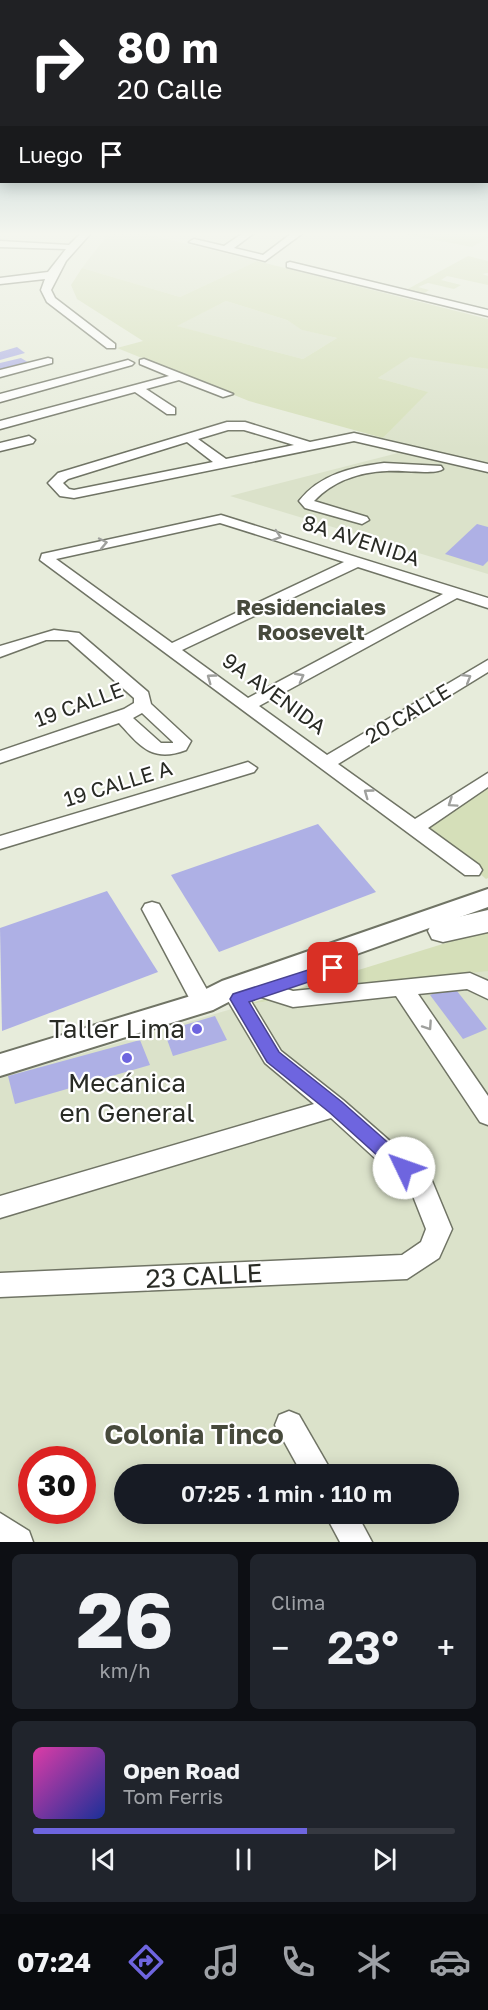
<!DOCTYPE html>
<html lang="es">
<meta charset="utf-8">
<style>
:root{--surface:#171b24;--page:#20242c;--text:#f1f3f6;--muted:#9ea1a6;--line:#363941;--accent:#6e65df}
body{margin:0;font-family:"Golos Text",sans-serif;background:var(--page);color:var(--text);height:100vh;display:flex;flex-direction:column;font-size:22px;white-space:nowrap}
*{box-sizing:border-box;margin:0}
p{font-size:20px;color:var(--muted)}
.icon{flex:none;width:33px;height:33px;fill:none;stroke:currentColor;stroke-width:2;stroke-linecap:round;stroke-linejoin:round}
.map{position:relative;height:1542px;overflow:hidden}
.sheet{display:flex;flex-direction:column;gap:12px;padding:12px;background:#0d0f14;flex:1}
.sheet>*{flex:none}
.top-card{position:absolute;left:0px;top:0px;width:489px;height:183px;box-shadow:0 3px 15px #0003;background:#202124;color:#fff;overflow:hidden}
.speed{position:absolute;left:18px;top:1446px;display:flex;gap:12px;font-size:30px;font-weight:700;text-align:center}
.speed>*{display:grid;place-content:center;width:78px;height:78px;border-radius:50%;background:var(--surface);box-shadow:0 3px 15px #0003;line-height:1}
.speed .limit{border:9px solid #d22;background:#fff;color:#111}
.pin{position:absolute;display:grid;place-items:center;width:51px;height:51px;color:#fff;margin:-26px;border-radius:12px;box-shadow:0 3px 9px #0006}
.me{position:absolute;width:66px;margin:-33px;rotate:312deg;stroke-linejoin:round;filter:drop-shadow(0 0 4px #0008)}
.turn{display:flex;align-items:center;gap:21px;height:126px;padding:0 18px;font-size:27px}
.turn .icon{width:78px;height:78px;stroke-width:2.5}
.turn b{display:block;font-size:42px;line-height:51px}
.then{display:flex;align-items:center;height:57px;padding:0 18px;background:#0003;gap:12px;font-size:22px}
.big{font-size:45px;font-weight:600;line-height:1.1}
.sheet .widget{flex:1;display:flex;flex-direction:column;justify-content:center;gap:9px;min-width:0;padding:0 21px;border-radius:9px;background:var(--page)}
.sheet .dial{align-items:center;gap:0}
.dial b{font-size:78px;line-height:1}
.song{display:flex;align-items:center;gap:18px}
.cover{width:72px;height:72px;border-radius:9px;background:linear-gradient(135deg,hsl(320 70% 55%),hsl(230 70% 35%))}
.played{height:6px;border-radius:3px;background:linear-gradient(90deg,var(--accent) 65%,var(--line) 65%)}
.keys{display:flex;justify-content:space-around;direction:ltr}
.heat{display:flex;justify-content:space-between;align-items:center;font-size:33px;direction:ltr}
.sheet .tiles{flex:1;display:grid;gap:12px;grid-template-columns:1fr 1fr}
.widget:last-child{grid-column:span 2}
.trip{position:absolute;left:114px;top:1464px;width:345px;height:60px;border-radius:30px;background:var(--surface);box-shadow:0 3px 15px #0003;font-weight:600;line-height:60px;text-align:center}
.tab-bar{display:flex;height:96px;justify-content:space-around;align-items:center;background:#090b0e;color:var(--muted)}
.tab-bar .icon{width:42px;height:42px}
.tab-bar .on{color:var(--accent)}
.tab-bar b{font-size:27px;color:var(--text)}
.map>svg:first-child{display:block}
.built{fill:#dbe2ca;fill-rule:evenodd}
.green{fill:#d5dfb9;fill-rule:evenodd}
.building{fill:#aeb0e5}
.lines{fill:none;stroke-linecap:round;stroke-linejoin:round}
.minor-casing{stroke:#707465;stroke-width:3}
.major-casing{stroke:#707465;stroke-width:4}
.highway-casing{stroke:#707465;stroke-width:3}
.minor{fill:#fff;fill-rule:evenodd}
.major{fill:#fff;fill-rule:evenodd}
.highway{fill:#fff;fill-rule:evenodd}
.oneway{stroke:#9fa09d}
.route{fill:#6e65df;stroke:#484291;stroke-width:1.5}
.poi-dot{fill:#6e65df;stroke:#fff;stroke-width:2}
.labels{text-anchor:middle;stroke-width:4.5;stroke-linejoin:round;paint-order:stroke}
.street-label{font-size:21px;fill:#292b25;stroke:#fff}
.neighbourhood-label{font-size:22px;font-weight:bold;fill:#474a3c;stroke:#fff}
.near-poi-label{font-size:26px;fill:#292b25;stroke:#fff;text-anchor:end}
.near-street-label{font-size:26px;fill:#292b25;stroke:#fff}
.near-neighbourhood-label{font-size:27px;font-weight:bold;fill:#474a3c;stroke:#fff}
</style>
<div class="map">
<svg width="488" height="1542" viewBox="0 0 488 1542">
<rect width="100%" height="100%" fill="#e7ecdb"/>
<g class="built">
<polygon points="109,233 142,233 257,261 180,297 82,268"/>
<polygon points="226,301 287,320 303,330 337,338 303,359 176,326"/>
<polygon points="410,356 488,369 488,464 383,438 427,392 378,378"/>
<polygon points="398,453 488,472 488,574 230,496"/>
<path d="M473,971H488V1542H0V1078L245,1005L367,984ZM32,1460H82V1510H32ZM124,1474H448V1514H124Z"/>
</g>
<g class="green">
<polygon points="399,233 488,233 488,238 472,247"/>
<polygon points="468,256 488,261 488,273 482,274 488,276 488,285 447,276 441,280 461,285 454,289 428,283 418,287 429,290 423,294 406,290"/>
<path d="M257,261L488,319V369L410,357L378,378L428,392L383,438L249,401L117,348L143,341L77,299L71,285L82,268L180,297ZM226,301L287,320L302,330L337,338L303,359L177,326Z"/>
<polygon points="488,787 488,878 486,879 427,827"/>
<polygon points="488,930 488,971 367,984 245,1005"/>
</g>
<g class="building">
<polygon points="17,347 25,353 0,360 0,352"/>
<polygon points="21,358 31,364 0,372 0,363"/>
<polygon points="477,524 488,527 488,561 483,566 445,554"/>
<polygon points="318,824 376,892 219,952 171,875"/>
<polygon points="107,891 158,972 2,1031 0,928"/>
<polygon points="453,986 487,1029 463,1039 430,995"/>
<polygon points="215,1016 227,1040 173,1056 164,1031"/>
<polygon points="140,1040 150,1065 15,1104 8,1076"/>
</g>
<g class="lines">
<defs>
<g id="minor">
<polygon points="81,233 91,233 66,261 51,290 55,298 115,344 115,348 107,348 47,302 41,290 45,279 0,284 0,278 48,272 66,249 0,247 0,241 69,245"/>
<polygon points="243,233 254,233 234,248 263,255 292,233 303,233 265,261 189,242 194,239 224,246"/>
<polygon points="290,262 488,310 488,316 287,267 287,263"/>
<polygon points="48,358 52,359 52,363 0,377 0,370"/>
<polygon points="144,359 233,394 223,397 179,380 146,389 175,408 175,414 167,414 135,392 0,429 0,421 169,376 140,364 140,360"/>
<polygon points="128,360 134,363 132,365 0,402 0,394"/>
<path d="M227,422H245L310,442L354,433L488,464V472L354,441L74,498L60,496L48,483L58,473ZM228,430H244L294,445L226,459L198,439ZM187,442L213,462L74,490L69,489L63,483L68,479Z"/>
<polygon points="29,436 35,440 33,443 0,451 0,443"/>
<path d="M384,463L441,466L443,469C436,475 399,470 387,471C359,472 333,481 314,501L367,517L369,520L362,524L305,508L299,501C320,474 353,467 384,463Z"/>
<path d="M221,515L488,598V608L457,598L259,706L327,755L488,660V672L338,764L415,819L488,773V787L428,828L479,865L482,870L479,875H465L40,560L42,554ZM220,523L344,562L172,643L56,559ZM358,567L443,594L248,698L182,650Z"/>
<path d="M54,630L79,633L148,692L151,704L191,741L186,750C152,763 140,746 119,723L0,763V751L124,709L134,703V698L68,640H46L0,657V646ZM142,713L173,742V743H161L133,718Z"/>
<polygon points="248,762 257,768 254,772 0,849 0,836"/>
<polygon points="152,902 159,904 211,997 214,1003 211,1009 203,1011 195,1009 142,909 145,904"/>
<polygon points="470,973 488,981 488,999 467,989 418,994 488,1096 488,1125 480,1122 396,996 293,1007 258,996 255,990 258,984 266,982 293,991"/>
<polygon points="238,991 246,993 281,1051 343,1100 430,1176 452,1229 439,1258 407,1279 0,1297 0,1273 402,1255 421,1242 426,1229 411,1191 331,1118 0,1218 0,1196 314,1104 265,1063 227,999 230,993"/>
<polygon points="289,1411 299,1415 333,1474 302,1474 275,1425 279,1415"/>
<polygon points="0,1513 29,1531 33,1542 0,1542"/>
<polygon points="325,1514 357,1514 372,1542 340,1542"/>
</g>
<polygon id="major" points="488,889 488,907 242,995 213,1010 0,1076 0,1054 194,995 222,981"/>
<polygon id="highway" points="488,910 488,932 443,942 432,939 428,931 432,923"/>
</defs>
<use href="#minor" class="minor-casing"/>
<use href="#major" class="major-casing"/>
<use href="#highway" class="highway-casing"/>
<use href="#minor" class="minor"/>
<use href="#major" class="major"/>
<use href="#highway" class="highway"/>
</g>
<defs><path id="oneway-chevron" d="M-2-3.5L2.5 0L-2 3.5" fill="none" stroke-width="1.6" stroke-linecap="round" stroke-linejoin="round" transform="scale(1.5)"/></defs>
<g class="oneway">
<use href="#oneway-chevron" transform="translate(277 536) rotate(18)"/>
<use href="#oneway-chevron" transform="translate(103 543) rotate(-12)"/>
<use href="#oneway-chevron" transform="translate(300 677) rotate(-28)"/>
<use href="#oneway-chevron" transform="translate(211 678) rotate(-144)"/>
<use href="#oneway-chevron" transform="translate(467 678) rotate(-31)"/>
<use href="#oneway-chevron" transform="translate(368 793) rotate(-144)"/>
<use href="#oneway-chevron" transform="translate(452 803) rotate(146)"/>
<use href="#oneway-chevron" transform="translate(428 1026) rotate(56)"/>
</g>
<linearGradient id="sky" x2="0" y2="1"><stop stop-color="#85abb5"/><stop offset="0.52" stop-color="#f4f6ef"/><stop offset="1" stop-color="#f4f6ef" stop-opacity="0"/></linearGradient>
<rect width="488" height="449" fill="url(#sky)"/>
<polygon class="route" points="333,962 338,964 341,968 338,972 249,1002 279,1052 342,1102 411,1163 414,1168 411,1174 404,1176 398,1174 329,1112 267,1062 230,999 233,994"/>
<g class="poi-dot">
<circle cx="197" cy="1029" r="6"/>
<circle cx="127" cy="1058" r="6"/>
</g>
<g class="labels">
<g class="street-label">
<text transform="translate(361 541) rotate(18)" y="7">8A AVENIDA</text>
<text transform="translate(274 694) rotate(36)" y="7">9A AVENIDA</text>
<text transform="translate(79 705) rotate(-20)" y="7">19 CALLE</text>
<text transform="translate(408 714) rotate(-31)" y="7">20 CALLE</text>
<text transform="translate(118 784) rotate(-17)" y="7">19 CALLE A</text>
</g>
<g class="neighbourhood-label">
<text x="311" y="615">Residenciales<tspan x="311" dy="25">Roosevelt</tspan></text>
</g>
<g class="near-poi-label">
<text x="185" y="1038">Taller Lima</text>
<text x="127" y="1092" text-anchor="middle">Mecánica<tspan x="127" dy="30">en General</tspan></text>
</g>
<g class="near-street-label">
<text transform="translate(204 1276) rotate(-3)" y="9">23 CALLE</text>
</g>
<g class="near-neighbourhood-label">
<text x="194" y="1444">Colonia Tinco</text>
</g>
</g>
</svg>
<div class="speed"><div class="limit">30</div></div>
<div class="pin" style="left:333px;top:968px;background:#d93025"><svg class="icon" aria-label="arrive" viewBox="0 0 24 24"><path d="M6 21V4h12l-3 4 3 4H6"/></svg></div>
<svg class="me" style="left:404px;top:1168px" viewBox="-20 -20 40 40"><circle r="19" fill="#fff"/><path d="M0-13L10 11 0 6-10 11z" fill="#6e65df"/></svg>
<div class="trip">07:25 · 1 min · 110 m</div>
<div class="top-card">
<div class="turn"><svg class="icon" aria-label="right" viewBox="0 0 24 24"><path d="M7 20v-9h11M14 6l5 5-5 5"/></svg><div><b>80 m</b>20 Calle</div></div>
<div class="then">Luego<svg class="icon" aria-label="arrive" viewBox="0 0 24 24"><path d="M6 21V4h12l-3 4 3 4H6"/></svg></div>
</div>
</div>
<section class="sheet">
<div class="tiles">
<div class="widget dial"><b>26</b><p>km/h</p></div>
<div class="widget"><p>Clima</p>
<div class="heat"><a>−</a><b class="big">23°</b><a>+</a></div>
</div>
<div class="widget">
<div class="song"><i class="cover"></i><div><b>Open Road</b><p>Tom Ferris</p></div></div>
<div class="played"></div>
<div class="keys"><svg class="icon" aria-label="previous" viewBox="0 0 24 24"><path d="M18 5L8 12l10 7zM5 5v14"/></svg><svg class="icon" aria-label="pause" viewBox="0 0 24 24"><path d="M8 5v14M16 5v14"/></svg><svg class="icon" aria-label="next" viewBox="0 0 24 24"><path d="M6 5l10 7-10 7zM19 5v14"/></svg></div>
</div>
</div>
</section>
<nav class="tab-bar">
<b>07:24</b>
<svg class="icon on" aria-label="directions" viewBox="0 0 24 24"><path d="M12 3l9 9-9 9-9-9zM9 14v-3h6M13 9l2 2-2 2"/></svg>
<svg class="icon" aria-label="music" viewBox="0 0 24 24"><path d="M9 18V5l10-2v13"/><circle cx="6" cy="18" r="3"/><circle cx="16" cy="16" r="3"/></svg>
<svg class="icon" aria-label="phone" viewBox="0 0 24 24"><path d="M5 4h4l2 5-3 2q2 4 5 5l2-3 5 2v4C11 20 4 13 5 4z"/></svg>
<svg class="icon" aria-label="climate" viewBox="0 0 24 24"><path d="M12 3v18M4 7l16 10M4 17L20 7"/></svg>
<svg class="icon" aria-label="car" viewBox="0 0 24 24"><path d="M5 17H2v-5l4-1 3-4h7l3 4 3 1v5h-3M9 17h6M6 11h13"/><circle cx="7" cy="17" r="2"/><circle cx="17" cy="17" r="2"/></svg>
</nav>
